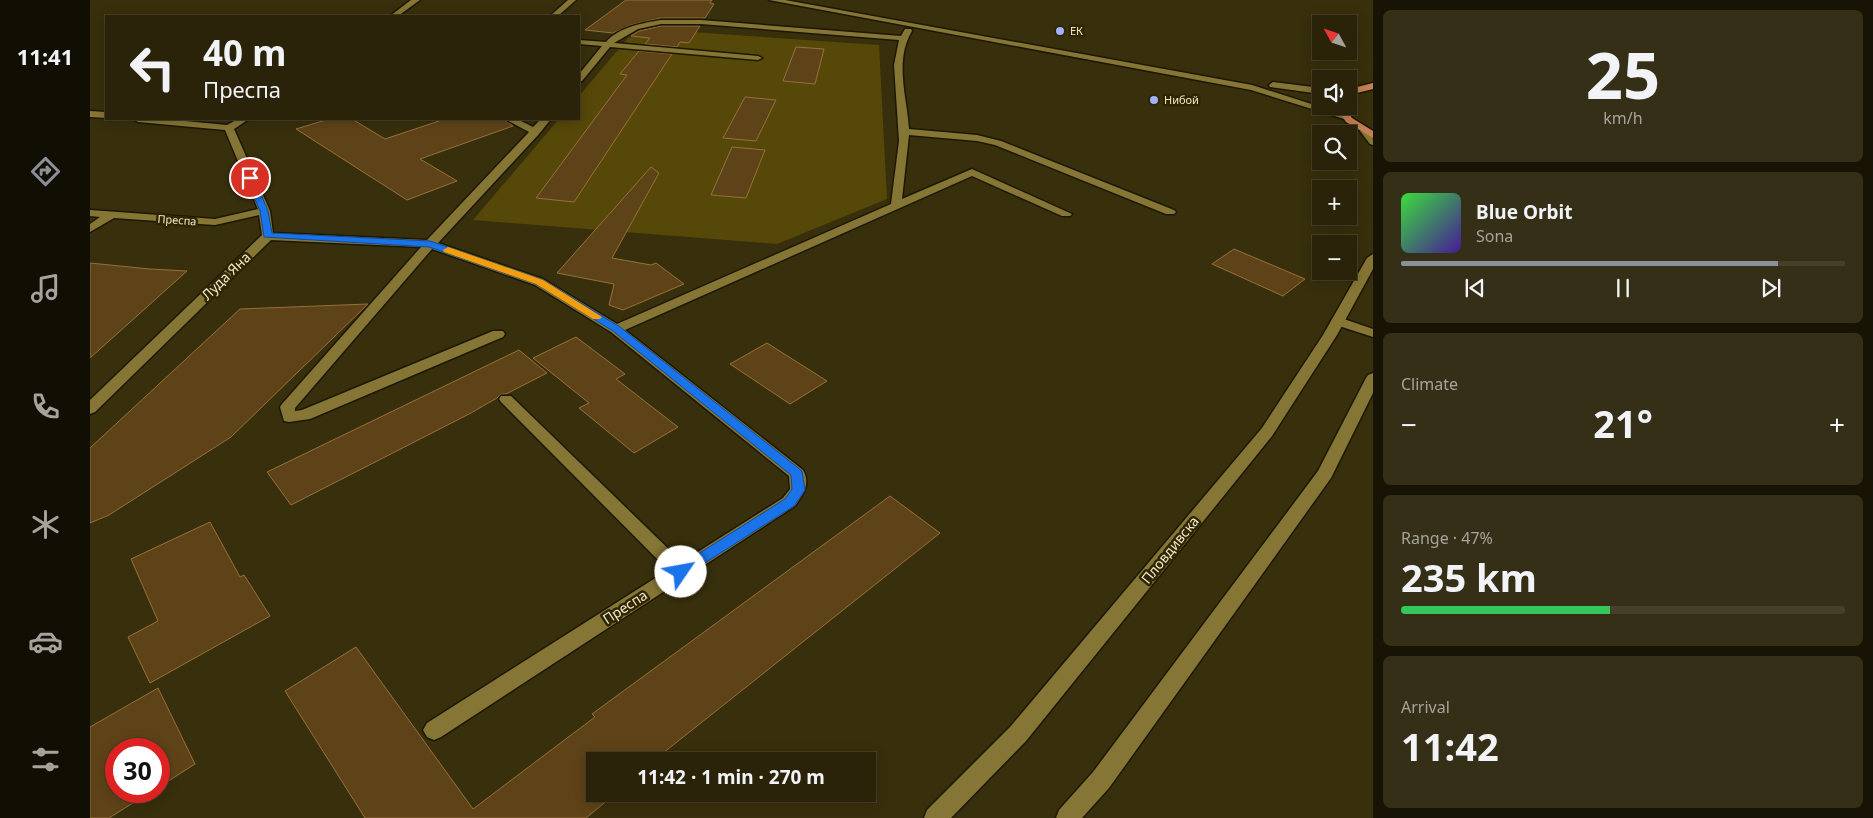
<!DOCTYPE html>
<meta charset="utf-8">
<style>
:root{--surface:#2a2309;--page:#362f17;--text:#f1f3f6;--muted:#a5a49c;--line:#46402a;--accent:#8c9099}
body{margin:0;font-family:"Noto Sans",sans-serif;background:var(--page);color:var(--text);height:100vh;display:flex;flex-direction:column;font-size:19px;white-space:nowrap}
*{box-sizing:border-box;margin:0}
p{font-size:16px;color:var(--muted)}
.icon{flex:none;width:28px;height:28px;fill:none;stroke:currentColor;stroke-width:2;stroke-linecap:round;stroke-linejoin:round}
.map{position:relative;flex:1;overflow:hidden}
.details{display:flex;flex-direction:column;gap:10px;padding:10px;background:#171305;width:500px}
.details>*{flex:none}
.banner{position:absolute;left:15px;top:15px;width:475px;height:105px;border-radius:0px;box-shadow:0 2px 12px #0003,0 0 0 1px var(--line);background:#2a2309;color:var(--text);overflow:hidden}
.needle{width:32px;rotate:310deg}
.fabs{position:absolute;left:1222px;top:15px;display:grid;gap:10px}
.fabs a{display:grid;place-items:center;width:45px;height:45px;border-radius:0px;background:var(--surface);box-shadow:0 2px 12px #0003,0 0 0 1px var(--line);font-size:25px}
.speed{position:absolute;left:15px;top:738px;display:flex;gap:10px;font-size:25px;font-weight:700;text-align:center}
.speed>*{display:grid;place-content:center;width:65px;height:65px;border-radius:50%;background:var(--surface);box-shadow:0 2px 12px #0003,0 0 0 1px var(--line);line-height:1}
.speed .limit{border:8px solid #d22;background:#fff;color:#111}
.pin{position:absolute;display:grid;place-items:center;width:42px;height:42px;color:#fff;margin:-21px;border:2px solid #fff;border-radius:50%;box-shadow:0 1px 5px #0007}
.me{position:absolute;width:55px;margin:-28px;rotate:57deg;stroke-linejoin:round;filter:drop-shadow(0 0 4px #0008)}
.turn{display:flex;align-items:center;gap:18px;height:105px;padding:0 15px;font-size:22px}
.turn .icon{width:65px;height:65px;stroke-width:2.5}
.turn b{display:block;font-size:35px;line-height:42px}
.big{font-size:38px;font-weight:700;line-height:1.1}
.details .card{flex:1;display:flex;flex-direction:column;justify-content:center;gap:8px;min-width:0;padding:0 18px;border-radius:8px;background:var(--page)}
.details .dial{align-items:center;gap:0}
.dial b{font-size:65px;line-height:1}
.song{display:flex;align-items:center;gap:15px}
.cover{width:60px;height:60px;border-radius:8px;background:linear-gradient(135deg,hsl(120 70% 55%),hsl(260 70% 35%))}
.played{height:5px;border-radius:2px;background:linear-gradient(90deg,var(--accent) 85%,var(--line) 85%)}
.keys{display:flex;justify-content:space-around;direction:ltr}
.heat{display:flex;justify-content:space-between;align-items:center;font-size:28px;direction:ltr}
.charge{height:8px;border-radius:4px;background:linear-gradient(90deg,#34c759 47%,var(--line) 0)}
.trip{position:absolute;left:496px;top:752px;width:290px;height:50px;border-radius:0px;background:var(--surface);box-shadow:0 2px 12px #0003,0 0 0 1px var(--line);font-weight:700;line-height:50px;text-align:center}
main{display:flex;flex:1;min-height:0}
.tab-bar{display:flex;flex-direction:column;width:90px;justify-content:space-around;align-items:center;background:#110e04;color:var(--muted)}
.tab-bar .icon{width:35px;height:35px}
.tab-bar .current{color:var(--accent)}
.tab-bar b{font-size:22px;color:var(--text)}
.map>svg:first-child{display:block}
.green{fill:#564809}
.building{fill:#5f4318;stroke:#967139}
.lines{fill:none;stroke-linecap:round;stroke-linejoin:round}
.street-casing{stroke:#1d1804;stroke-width:3}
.secondary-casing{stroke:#1d1804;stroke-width:3}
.primary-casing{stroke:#1d1804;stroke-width:3}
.street{fill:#867635;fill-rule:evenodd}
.secondary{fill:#867635;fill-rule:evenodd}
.primary{fill:#c78055;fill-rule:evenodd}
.route{fill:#1a73e8;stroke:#114b97}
.slow{fill:#f59e0b}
.poi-dot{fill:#a3b2fd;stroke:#2e2502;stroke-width:2}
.labels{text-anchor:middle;stroke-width:5;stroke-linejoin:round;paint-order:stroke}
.far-poi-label{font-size:11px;fill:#f1e8c8;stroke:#2e2502;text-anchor:start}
.far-street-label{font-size:11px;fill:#f1e8c8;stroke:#2e2502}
.street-label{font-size:14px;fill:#f1e8c8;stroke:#2e2502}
</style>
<main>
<nav class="tab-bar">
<b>11:41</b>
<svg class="icon current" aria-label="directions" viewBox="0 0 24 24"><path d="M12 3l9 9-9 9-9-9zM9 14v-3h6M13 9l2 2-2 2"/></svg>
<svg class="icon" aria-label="music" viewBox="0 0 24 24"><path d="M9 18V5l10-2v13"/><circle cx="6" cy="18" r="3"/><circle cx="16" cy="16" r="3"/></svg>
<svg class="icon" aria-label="phone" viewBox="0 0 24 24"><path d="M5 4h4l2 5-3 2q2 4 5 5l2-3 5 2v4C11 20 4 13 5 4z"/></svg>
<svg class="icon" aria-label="climate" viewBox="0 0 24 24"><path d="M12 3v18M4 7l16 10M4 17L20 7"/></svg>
<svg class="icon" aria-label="car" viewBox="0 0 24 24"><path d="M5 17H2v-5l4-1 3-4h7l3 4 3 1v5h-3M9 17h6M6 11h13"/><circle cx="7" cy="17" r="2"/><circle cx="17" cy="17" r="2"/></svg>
<svg class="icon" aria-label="filters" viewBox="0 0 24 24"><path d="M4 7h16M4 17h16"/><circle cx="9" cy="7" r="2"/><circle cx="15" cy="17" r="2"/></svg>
</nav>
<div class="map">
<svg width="1283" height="818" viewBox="0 0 1283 818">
<rect width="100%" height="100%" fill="#382f0c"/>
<polygon class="green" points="558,29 789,45 797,199 687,244 383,220 469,119 489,119 489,96 538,38"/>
<g class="building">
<polygon points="536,0 622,0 620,3 624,4 615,18 571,18 541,25 523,33 495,30"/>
<polygon points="571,26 610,26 599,43 590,42 587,47 555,44 560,38 541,36 549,31"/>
<polygon points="706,47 734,49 725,84 693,81"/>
<polygon points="549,51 582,54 484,202 446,198 537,75 530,74"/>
<polygon points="655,97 686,100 666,141 633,138"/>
<polygon points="239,119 262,119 295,139 355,119 413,119 423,126 330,159 367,181 317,200 206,129"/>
<polygon points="642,147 675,150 656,198 621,195"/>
<polygon points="561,167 569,173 522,258 561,265 566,263 594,284 533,310 519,305 524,284 467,273"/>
<polygon points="1144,249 1215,279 1193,296 1122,264"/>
<polygon points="0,263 60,269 97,271 0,358"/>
<polygon points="278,304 141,437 19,515 0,523 0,448 150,309"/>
<polygon points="486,337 535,374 526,379 588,427 544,453 489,408 499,403 443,358"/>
<polygon points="677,343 737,381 700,404 640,364"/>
<polygon points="429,350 457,373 416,394 411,394 407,398 381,413 201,505 177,472"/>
<polygon points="800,496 850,533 563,761 505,761 505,794 525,794 496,818 275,818 195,691 266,647 383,809 505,717 502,714"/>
<polygon points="120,522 150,577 154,575 180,616 60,683 38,637 68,621 41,559"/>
<polygon points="68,688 105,764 69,787 69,749 26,749 26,791 62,791 19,818 0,818 0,727"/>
</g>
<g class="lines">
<defs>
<g id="street">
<polygon points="321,0 330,0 308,16 300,16"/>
<polygon points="478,0 486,0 468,16 460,16"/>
<polygon points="679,0 695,0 1162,85 1259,116 1254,119 1251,118 1161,90"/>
<path d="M571,20H611L811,36L815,29H821L822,31C804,61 817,97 819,129L887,135L911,141L1084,210L1086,212L1084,214H1076L905,145L887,141L819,135L812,199L882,169L982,214L980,216H972L882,176L535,330L713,470C721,484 713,495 705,506L351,737L344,740L337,737L333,730L337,723L578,570L411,402L409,399L411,396H421L592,562L693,498L700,489L699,476L521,332L445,285L342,249L205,408V411L212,410L403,331H413L415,334L413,337L220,419L199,422L194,421L190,407L192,404L331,247L181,240L5,412L0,414V400L172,235L169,215L125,225L24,218L0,232V224L10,217L0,216V210L125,219L168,209L135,130L48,122L43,119H74L137,125L148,119H159L144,129L180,211L183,233L337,240L439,132L415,119H427L443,127L451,119H461L449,134L348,243L453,279L527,324L801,204L809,141L804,65L809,40L611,24H571L548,29L524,43L668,56L672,58L668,60L520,47L492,81L489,82V74L512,46L489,44V40L516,42C529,27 553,23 571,20Z"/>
<polygon points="1183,82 1231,88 1231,94 1180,87 1179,85"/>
<polygon points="0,111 16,112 16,118 0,117"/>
<polygon points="1248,317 1283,329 1283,337 1243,324 1241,321 1243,318"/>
</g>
<g id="secondary">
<path d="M1275,128C1283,130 1283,138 1283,145L1280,144L1270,131Z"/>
<polygon points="1283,254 1283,269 1247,335 1182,436 936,741 861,818 834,818 837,810 920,727 1172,428 1233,335 1277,258"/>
<polygon points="1283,373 1283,393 1241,478 1019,788 992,818 966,818 969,810 1003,772 1228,471 1276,378 1278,375"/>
</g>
<g id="primary">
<polygon points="1283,83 1283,89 1259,95 1259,89"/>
<polygon points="1245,106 1254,106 1262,118 1283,131 1283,138 1256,122"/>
</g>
</defs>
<use href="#street" class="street-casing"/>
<use href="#secondary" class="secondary-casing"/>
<use href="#primary" class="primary-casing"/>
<use href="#street" class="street"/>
<use href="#secondary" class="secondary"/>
<use href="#primary" class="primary"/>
</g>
<polygon class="route" points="157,176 164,178 178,211 182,233 340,241 453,280 530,327 712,471 715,490 704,506 596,575 591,577 586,575 584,572 586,568 695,499 702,489 701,475 523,331 446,284 339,247 174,237 170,211 156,178"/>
<polygon class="slow" points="358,247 453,280 512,317 510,319 503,319 446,284 354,252 353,250"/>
<g class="poi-dot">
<circle cx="970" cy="31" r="5"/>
<circle cx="1064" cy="100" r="5"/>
</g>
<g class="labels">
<g class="far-poi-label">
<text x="980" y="35">ЕК</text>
<text x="1074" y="104">Нибой</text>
</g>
<g class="far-street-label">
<text transform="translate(87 220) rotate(4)" y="4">Преспа</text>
</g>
<g class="street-label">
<text transform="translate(136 276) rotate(-44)" y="5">Луда Яна</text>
<text transform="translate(1080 550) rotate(-51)" y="5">Пловдивска</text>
<text transform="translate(535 607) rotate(-33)" y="5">Преспа</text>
</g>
</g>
</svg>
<div class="fabs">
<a><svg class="needle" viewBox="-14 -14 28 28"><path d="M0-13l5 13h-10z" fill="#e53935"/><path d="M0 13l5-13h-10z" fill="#a5a49c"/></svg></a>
<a><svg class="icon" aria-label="sound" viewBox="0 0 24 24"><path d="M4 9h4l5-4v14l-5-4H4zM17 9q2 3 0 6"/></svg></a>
<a><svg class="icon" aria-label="search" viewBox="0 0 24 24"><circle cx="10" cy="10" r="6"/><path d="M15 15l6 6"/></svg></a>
<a>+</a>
<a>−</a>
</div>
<div class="speed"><div class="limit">30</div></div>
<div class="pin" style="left:160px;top:178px;background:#d93025"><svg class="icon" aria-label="arrive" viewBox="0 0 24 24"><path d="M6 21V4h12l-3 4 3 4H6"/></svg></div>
<svg class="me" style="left:591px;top:572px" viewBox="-20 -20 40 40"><circle r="19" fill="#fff"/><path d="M0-13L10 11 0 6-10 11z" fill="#1a73e8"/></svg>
<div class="trip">11:42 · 1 min · 270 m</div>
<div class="banner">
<div class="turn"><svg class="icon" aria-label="left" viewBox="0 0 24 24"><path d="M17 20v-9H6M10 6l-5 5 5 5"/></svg><div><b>40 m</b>Преспа</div></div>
</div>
</div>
<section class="details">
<div class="card dial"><b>25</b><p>km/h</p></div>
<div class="card">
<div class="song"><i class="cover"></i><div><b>Blue Orbit</b><p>Sona</p></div></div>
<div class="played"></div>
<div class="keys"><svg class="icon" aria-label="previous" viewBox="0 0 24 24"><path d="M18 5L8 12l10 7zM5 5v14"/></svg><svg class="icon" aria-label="pause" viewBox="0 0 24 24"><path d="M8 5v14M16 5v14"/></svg><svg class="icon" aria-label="next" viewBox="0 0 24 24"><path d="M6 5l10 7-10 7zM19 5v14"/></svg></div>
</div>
<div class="card"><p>Climate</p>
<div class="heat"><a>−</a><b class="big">21°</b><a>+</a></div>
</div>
<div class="card"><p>Range · 47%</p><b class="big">235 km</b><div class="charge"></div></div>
<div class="card"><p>Arrival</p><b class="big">11:42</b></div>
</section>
</main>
